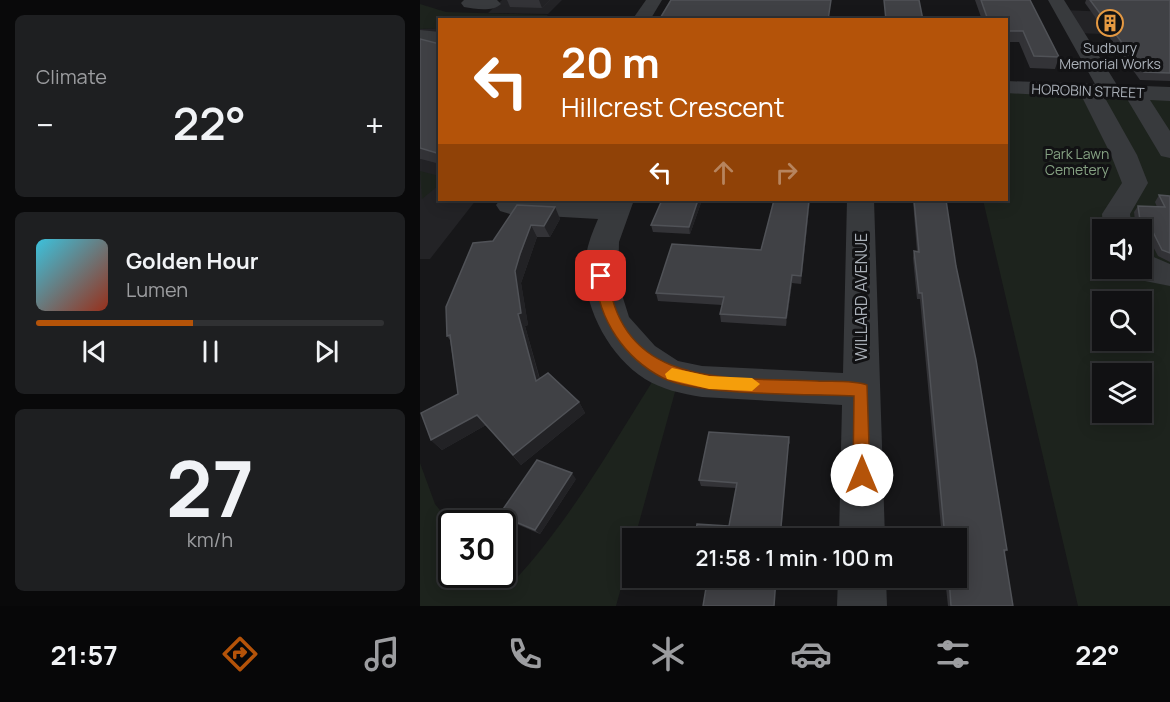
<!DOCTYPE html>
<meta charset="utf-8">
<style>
:root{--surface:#111113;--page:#1e1f21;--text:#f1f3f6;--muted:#9c9da0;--line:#303133;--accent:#b45309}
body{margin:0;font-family:Manrope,sans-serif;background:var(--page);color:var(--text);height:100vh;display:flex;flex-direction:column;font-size:22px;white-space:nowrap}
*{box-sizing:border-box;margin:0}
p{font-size:20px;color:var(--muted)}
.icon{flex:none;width:33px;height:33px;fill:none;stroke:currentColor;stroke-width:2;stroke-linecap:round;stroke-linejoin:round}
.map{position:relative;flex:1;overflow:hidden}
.panel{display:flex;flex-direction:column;gap:15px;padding:15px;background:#09090a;width:420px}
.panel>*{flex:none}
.guide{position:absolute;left:18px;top:18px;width:570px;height:183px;border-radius:0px;box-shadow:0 3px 15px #0003,0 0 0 2px var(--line);background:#b45309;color:#fff;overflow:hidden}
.fabs{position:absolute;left:672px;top:219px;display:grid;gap:12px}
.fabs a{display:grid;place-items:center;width:60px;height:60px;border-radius:0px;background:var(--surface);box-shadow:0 3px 15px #0003,0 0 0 2px var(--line);font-size:30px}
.speed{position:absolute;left:18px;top:510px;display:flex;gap:12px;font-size:30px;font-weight:700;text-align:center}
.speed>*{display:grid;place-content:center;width:78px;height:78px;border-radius:50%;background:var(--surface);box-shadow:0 3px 15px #0003,0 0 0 2px var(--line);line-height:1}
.speed .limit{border:3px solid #111;border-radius:9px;background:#fff;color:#111}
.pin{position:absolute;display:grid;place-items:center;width:51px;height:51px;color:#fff;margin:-26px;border-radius:12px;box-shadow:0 3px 9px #0006}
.me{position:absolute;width:66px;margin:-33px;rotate:0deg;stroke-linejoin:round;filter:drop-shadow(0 0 4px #0008)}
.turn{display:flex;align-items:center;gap:21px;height:126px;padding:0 24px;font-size:27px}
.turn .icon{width:78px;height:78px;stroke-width:2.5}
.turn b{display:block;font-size:42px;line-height:51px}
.lanes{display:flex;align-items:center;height:57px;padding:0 24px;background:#0003;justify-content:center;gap:30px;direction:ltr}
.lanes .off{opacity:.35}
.big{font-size:45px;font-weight:600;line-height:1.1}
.panel .card{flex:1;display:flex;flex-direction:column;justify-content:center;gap:9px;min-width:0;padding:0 21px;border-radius:9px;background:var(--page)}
.panel .dial{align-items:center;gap:0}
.dial b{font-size:78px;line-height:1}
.song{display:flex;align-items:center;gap:18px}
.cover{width:72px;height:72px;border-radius:9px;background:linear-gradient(135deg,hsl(190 70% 55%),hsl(10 70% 35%))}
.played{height:6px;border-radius:3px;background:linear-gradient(90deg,var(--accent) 45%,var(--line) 45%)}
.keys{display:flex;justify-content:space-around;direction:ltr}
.heat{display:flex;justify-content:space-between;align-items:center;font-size:33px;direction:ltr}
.trip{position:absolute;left:202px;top:528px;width:345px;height:60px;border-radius:0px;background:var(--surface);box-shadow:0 3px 15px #0003,0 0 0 2px var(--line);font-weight:600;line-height:60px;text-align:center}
.tab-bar{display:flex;height:96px;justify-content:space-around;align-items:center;background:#070708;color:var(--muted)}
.tab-bar .icon{width:42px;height:42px}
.tab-bar .active{color:var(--accent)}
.tab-bar b{font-size:27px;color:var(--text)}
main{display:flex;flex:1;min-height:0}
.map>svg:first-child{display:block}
.built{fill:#232326}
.green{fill:#1d231d;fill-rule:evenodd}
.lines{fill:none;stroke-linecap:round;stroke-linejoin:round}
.minor{fill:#383a3d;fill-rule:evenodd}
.wall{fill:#333337}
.shaded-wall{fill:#222225}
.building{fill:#404145;stroke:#505257;stroke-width:1.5}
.route{fill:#b45309;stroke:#753606;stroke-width:1.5}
.slow{fill:#f59e0b}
.labels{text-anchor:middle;stroke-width:6;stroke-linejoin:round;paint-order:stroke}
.far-poi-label{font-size:14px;fill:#aab0b8;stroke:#121214}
.far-street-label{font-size:14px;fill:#aab0b8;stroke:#121214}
.far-park-label{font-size:14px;fill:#85a182;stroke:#121214}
.street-label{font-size:16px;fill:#aab0b8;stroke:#121214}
</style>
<main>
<section class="panel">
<div class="card"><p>Climate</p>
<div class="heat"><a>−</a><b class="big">22°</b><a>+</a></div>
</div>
<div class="card">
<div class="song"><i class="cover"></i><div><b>Golden Hour</b><p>Lumen</p></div></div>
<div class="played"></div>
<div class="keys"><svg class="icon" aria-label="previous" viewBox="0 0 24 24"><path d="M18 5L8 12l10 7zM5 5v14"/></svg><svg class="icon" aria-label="pause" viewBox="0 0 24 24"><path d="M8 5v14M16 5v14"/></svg><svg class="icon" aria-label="next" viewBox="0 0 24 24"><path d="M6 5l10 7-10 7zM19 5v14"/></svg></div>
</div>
<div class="card dial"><b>27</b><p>km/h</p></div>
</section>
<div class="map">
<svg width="750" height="606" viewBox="0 0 750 606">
<rect width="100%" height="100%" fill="#171719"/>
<g class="built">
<polygon points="82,0 142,0 128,14 68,13"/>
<polygon points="642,10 717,13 735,36 656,33"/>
<polygon points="19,28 20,200 56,200 10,259 0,259 0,29"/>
</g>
<g class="green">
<polygon points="0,4 26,12 128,15 123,20 20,20 19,28 0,29"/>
<path d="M587,88L750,94V606H658L563,200H586ZM682,230H722V268H682ZM682,302H722V340H682ZM682,374H722V412H682Z"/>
<polygon points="0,171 19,176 19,185 2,199"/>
<path d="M239,371L258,381L196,606H0V463L15,504L31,524L32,574H83L93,582C151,520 194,442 239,371Z"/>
</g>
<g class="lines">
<g class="minor">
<path d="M44,0H77L81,4C73,12 55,9 44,7L41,3Z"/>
<polygon points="226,0 242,0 230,20 212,20"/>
<polygon points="628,0 644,0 697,85 750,87 750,101 730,100 750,131 750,158 741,156 707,99 685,98 717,155 728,183 710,214 712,230 683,230 682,214 702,183 691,155 662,97 586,93 586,81 675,84"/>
<polygon points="0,30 20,32 20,44 0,42"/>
<path d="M80,200H214L199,242L198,282L209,317L235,346L258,361L282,366L423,373L427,200H454L465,538H419L422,405L282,397C262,394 241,389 225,379C190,357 164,309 165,268C165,251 171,235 178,219L90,214L80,211L76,205Z"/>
<polygon points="722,252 750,264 750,286 725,281 711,271 710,268 722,268"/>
<polygon points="418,578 466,578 467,606 417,606"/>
</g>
</g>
<g class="wall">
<polygon points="87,0 130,0 122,8 90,7"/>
<polygon points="555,0 610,0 639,57 635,69 610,68 599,42 586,42 586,20 562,20"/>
<polygon points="666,0 750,0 750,81 720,80 665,3"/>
<polygon points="0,39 20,44 20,164 1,159 0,159"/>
<polygon points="739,195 750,196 750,262 738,256 727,235 722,234 722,230 716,230 714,212 718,206 737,207 735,202"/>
<polygon points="242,200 282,200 270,234 233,232 231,225"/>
<polygon points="390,200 381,284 372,283 366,326 301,322 300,314 302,305 238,301 236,293 341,250"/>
<polygon points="486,200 485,200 526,200 536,266 587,550 584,553 593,606 528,606 525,578 537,578 537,538 522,538 500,299 497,299 493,258 494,251 497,252 493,201"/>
<polygon points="135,207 140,219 130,237 117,237 101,283 108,325 105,326 120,379 159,402 165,413 101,465 66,425 22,450 11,440 38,394 30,340 27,336 73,241"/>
<polygon points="369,437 370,443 309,526 316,488 281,486 279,480"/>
<polygon points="156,479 120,534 85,519 79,515"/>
<polygon points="357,578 287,586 269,585 267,581"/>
</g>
<g class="shaded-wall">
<polygon points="119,0 130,0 122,8"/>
<polygon points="278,200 282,200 270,234 269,227"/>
<polygon points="389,200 390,200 381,284 381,276"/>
<polygon points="135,207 140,219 130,237 124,226"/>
<polygon points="111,225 117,237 101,283 108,325 105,326 123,392 116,381 98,314 95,271"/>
<polygon points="372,275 372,283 366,326 366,318"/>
<polygon points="159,402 165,413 101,465 93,455"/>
<polygon points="57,415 66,425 22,450 11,440"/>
<polygon points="369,437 361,538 360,538"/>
<polygon points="152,473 156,479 120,534 115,530"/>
</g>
<g class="building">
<polygon points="251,0 411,0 408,20 239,20"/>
<polygon points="464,0 499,0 503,20 466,20"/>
<polygon points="561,0 610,0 639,57 614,56 603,31 586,31 586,20 568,20"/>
<polygon points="670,0 750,0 750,73 724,72"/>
<polygon points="0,39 20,44 20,154 0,148"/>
<polygon points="739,195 750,196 750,253 742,250 731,228 721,227 718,206 745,207"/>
<polygon points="242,200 278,200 269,227 231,225"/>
<polygon points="354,200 389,200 381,276 372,275 366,318 300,314 304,297 236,293 252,244 341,250"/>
<polygon points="494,200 526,200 536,266 556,360 587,550 584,550 593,606 531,606 529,578 537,578 537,538 525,538 502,293 499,293 494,251 499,252"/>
<polygon points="97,205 135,207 124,226 111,225 100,254 95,271 101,313 98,314 116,381 128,373 159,402 93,455 57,415 11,440 1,413 38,394 30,335 27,336 26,307 53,243 73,241"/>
<polygon points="289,432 369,437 360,538 275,538 277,524 309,526 317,483 279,480"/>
<polygon points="117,460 152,473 115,530 79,515"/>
<polygon points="267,578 356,578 354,606 283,606 287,582 267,581"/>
</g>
<path class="route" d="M181,272L188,276C201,390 310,377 397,381C412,382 432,380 447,385L450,475L448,481L442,483L436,481L433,475L434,396C389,394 279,396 243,378C204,358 179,320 175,276Z"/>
<polygon class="slow" points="252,368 289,376 332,378 340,384 332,391 289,389 247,379 245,374"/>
<defs>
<symbol id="building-ring" viewBox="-11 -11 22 22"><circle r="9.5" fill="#121214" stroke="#e59942" stroke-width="1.5"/><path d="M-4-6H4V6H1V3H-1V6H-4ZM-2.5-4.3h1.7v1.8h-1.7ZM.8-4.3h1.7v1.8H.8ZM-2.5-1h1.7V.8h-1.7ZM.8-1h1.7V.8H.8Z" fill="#e59942"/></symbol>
</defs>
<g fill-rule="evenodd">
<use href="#building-ring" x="675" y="8" width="30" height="30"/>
</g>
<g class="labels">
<g class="far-poi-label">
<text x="690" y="53">Sudbury<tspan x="690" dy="16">Memorial Works</tspan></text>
</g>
<g class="far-street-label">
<text transform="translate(668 91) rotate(2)" y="5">HOROBIN STREET</text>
</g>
<g class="far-park-label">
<text x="657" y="159">Park Lawn<tspan x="657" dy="16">Cemetery</tspan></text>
</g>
<g class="street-label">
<text transform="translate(441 297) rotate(-90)" y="6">WILLARD AVENUE</text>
</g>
</g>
</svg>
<div class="fabs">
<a><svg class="icon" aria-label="sound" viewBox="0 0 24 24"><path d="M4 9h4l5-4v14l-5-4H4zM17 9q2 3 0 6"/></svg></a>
<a><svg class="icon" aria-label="search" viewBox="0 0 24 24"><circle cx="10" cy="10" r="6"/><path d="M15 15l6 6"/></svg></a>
<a><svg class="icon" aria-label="layers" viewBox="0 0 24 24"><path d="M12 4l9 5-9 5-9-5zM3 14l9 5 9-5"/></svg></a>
</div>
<div class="speed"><div class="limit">30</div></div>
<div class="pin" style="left:181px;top:276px;background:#d93025"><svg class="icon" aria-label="arrive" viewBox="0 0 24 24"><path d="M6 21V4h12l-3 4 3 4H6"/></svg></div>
<svg class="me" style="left:442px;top:475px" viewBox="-20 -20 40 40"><circle r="19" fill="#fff"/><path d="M0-13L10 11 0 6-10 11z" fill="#b45309"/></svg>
<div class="trip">21:58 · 1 min · 100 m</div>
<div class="guide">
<div class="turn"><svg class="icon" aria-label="left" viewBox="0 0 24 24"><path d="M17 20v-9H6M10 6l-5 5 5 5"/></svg><div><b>20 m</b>Hillcrest Crescent</div></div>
<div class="lanes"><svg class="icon" aria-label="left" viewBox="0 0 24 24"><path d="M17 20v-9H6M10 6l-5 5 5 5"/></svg><svg class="icon off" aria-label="ahead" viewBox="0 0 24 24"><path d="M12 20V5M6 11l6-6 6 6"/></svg><svg class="icon off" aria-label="right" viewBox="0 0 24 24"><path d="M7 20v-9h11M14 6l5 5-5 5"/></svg></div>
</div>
</div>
</main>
<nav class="tab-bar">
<b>21:57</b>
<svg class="icon active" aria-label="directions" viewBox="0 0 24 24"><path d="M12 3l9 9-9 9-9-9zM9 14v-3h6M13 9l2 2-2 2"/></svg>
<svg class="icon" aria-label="music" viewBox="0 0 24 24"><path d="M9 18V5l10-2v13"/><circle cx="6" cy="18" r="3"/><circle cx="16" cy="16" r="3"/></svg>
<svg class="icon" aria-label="phone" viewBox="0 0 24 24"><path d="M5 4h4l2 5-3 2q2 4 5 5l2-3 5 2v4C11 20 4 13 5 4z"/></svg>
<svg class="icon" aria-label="climate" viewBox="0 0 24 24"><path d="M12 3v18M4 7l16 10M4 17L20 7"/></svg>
<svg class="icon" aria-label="car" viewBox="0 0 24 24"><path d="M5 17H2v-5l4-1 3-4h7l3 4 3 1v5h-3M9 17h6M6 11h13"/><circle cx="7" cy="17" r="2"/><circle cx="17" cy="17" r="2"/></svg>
<svg class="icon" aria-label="filters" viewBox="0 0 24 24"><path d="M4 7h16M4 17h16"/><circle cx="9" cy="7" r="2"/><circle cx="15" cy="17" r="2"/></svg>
<b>22°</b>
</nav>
